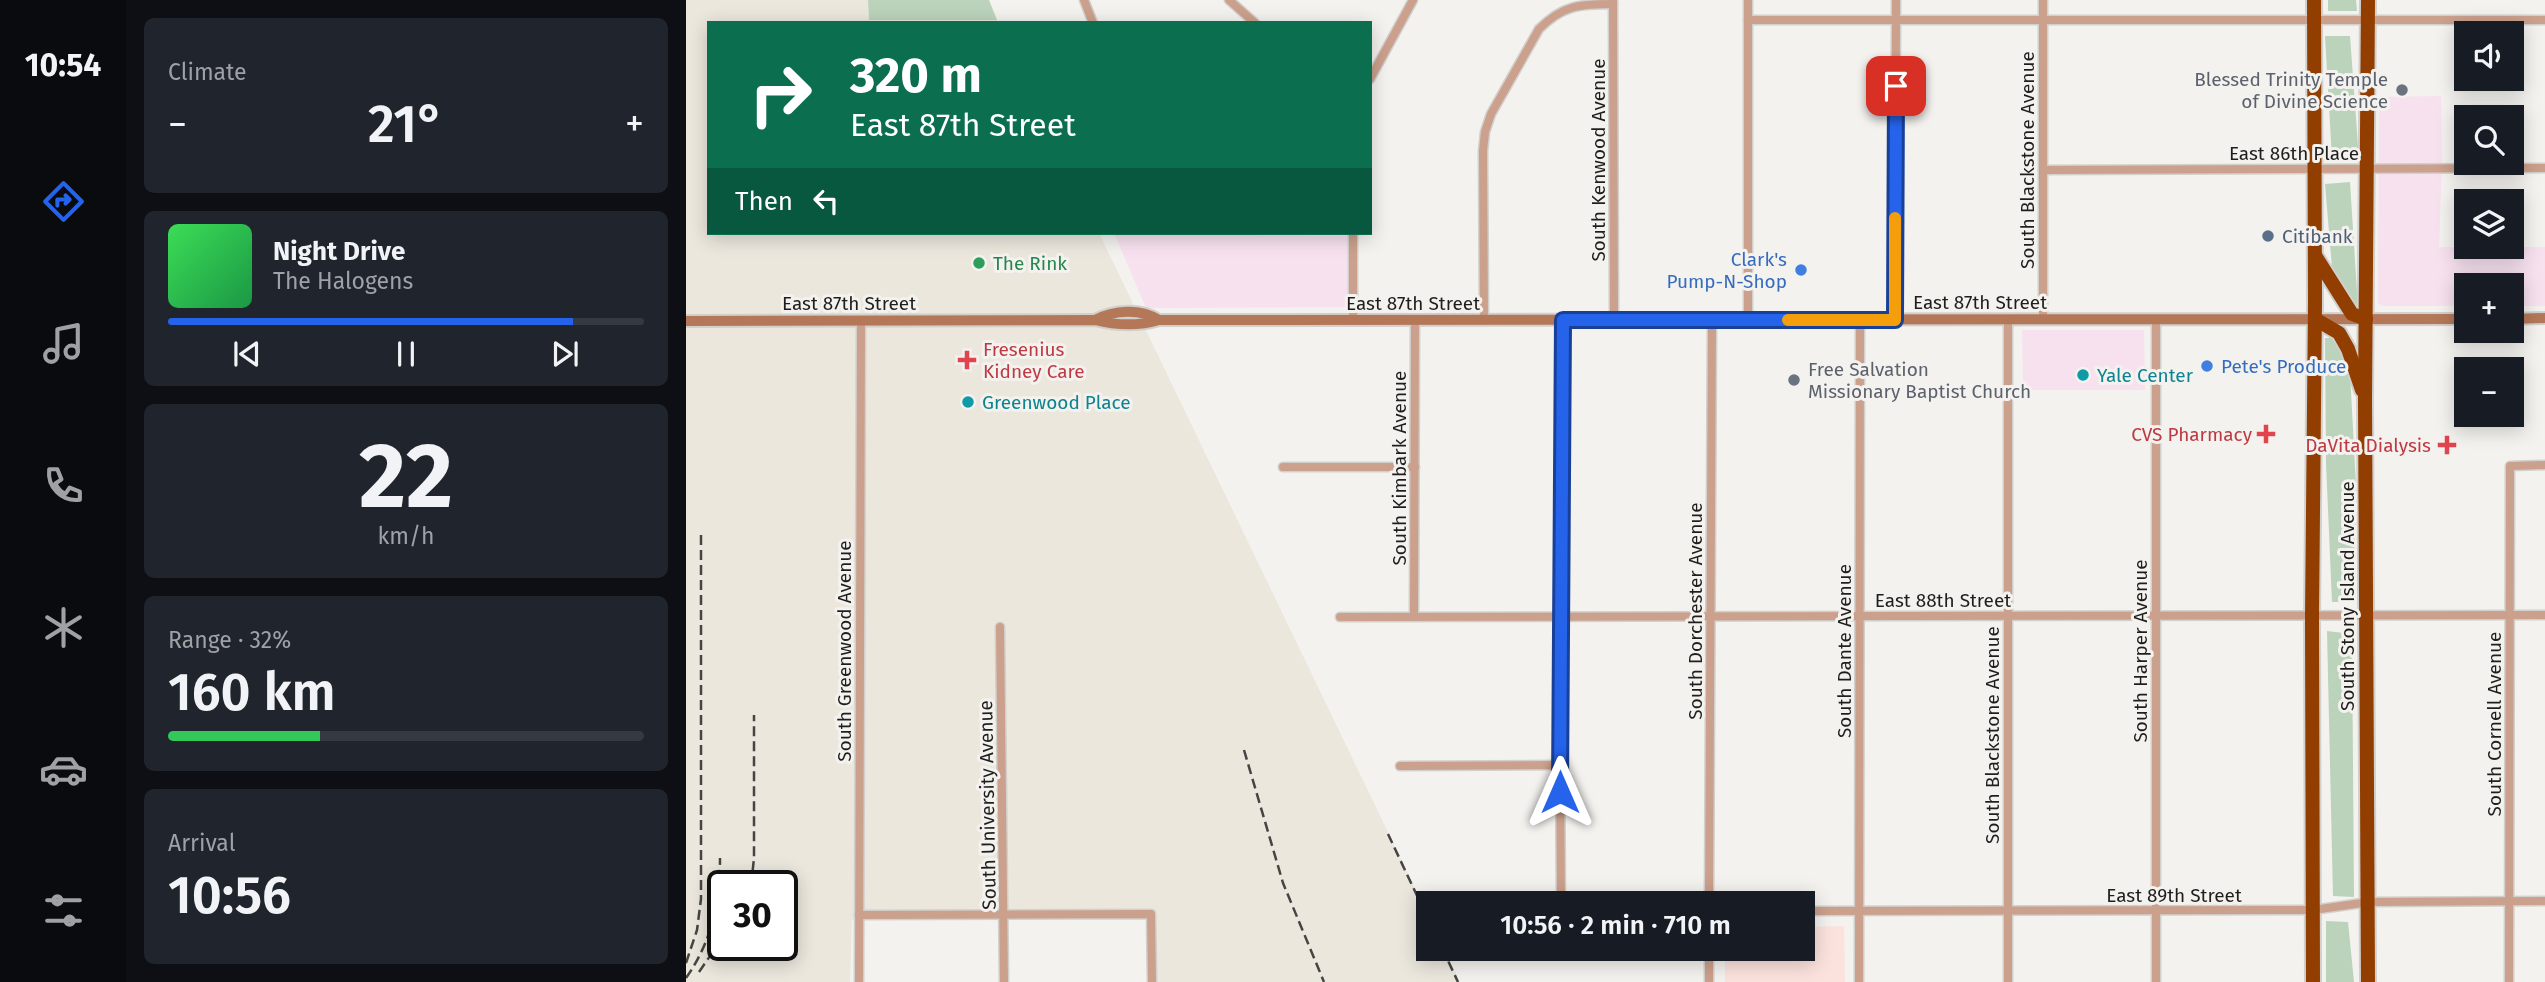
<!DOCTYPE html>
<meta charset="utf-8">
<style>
:root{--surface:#171b24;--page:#20242c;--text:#f1f3f6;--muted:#9ea1a6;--line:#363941;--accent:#2563eb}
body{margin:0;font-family:"Fira Sans",sans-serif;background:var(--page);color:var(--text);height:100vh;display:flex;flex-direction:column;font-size:26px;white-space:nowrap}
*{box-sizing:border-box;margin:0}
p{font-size:23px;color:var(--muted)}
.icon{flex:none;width:38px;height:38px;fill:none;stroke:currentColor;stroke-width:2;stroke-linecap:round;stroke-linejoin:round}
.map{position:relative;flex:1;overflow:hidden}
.details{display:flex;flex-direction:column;gap:18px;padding:18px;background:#0d0f14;width:560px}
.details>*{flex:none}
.top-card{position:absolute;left:21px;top:21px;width:665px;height:214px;border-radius:0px;box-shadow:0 4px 18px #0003;background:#0b6e4f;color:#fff;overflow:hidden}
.controls{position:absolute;left:1768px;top:21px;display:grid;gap:14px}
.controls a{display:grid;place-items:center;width:70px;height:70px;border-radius:0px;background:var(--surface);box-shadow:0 4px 18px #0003;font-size:35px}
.speed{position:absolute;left:21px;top:870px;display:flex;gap:14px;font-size:35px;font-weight:700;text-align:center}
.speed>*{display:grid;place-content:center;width:91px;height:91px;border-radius:50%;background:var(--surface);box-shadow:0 4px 18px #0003;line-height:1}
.speed .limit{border:4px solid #111;border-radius:10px;background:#fff;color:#111}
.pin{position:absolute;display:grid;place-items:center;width:60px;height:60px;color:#fff;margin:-30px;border-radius:14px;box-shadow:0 4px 10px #0006}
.me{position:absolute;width:77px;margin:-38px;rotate:0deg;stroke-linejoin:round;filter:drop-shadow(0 0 5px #0008)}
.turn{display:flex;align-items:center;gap:24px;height:147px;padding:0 28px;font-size:32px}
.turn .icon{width:91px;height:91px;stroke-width:2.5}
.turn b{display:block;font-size:49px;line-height:60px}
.then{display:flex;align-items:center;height:66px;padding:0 28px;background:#0003;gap:14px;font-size:26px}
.big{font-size:52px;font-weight:600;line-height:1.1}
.details .card{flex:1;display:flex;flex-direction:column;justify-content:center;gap:10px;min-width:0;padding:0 24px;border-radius:10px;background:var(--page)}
.details .dial{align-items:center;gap:0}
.dial b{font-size:91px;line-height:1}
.song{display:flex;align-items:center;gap:21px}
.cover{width:84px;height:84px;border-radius:10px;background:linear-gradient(135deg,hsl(130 70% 55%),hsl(140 70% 35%))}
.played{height:7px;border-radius:4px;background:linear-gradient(90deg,var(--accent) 85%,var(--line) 85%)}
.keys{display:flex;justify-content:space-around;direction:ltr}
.heat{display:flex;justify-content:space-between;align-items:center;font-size:38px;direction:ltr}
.charge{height:10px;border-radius:5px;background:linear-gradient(90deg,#34c759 32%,var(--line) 0)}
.trip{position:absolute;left:730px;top:891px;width:399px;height:70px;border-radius:0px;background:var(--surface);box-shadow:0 4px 18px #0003;font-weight:600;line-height:70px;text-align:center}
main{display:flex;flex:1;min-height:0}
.tab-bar{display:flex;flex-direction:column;width:126px;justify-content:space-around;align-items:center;background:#090b0e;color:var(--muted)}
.tab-bar .icon{width:49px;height:49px}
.tab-bar .active{color:var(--accent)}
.tab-bar b{font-size:32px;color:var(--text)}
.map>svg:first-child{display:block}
.commercial{fill:#f7e1ef}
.built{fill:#ebe7dd;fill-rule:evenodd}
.education{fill:#fce2dc}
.green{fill:#bad3ba}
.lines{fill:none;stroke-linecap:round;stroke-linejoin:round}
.street-casing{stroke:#d1d0cd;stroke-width:11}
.secondary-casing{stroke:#d1d0cd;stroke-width:14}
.highway-casing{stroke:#d1d0cd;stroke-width:18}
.street{stroke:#cba08c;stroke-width:8}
.secondary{stroke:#b47859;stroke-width:10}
.highway{stroke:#923e00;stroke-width:14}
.rail{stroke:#464544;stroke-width:2.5;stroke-dasharray:10 5;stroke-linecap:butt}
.route-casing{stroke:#184099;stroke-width:18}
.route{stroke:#2563eb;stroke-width:12}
.slow{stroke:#f59e0b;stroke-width:12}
.worship-dot{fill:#6b7280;stroke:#f3f2ef;stroke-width:2.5}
.service-dot{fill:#5c6f8a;stroke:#f3f2ef;stroke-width:2.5}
.leisure-dot{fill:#2e9e5b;stroke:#f3f2ef;stroke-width:2.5}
.shop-dot{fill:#3f7fe0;stroke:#f3f2ef;stroke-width:2.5}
.health-dot{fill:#e0444e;stroke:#f3f2ef;stroke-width:2.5}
.culture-dot{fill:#0f9aa8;stroke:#f3f2ef;stroke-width:2.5}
.labels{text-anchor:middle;stroke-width:6;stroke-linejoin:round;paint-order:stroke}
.worship-label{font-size:19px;fill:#5b616d;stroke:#f3f2ef;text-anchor:end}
.street-label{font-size:19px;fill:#1f1e1d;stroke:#f3f2ef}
.service-label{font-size:19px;fill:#4e5e75;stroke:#f3f2ef;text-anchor:start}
.shop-label{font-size:19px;fill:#366cbe;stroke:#f3f2ef;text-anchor:end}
.leisure-label{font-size:19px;fill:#27864d;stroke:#f3f2ef;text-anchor:start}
.health-label{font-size:19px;fill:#be3a42;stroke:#f3f2ef;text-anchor:end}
.culture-label{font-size:19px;fill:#0d838f;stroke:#f3f2ef;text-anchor:start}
</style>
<main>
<nav class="tab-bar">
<b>10:54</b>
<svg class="icon active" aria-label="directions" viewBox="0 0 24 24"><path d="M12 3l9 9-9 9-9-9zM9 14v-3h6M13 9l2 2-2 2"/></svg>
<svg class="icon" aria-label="music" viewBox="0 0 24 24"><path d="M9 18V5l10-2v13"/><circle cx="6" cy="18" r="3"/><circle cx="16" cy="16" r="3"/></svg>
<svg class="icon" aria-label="phone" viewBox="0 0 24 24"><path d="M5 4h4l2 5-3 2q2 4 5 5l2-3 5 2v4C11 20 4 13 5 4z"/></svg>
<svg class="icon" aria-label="climate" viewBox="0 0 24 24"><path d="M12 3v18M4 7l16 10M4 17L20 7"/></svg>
<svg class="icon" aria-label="car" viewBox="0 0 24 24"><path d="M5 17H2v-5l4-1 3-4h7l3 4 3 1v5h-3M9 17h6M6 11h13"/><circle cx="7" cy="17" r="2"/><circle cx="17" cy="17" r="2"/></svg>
<svg class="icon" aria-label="filters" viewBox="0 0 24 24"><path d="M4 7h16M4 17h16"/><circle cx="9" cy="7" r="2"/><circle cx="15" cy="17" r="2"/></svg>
</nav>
<section class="details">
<div class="card"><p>Climate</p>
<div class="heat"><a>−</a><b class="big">21°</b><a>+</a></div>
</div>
<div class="card">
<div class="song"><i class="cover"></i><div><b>Night Drive</b><p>The Halogens</p></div></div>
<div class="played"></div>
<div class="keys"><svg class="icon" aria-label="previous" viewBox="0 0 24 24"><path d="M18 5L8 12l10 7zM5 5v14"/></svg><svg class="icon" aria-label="pause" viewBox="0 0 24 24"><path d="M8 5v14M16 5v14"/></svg><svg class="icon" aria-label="next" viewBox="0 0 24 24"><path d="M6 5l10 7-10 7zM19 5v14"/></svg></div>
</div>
<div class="card dial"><b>22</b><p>km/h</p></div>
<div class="card"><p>Range · 32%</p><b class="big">160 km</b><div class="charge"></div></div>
<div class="card"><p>Arrival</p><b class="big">10:56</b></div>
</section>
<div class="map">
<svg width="1859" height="982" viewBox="0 0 1859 982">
<rect width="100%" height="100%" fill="#f3f2ef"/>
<g class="commercial">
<polygon points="1755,96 1756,160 1753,247 1859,247 1859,306 1825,306 1825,285 1780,285 1780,306 1698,306 1692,304 1693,97"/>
<polygon points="428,233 561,233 568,235 665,236 666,307 460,308"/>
<polygon points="1336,330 1458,330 1459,390 1337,390"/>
</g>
<path class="built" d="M0,0H182L183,20H311L312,23H23V233H413L742,915V948L758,949L774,982H471L470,915L166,920L164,982H0ZM37,886H96V945H37Z"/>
<polygon class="education" points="1158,926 1159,982 1039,982 1039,949 1116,948 1117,927"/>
<g class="green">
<polygon points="182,0 303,0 311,20 183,20"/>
<polygon points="1642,0 1670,0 1671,11 1642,11"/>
<polygon points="1639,36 1664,36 1673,159 1646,159"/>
<polygon points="1664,182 1672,308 1664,306 1646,268 1639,184"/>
<polygon points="1639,338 1650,338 1664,373 1670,485 1668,602 1646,602 1640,463"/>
<polygon points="1641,631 1666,634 1668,897 1647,896"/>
<polygon points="1640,921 1662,922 1668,982 1640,982"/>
</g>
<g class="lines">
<defs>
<g id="street">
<polyline points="398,0 407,23"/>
<polyline points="543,0 569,23"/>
<polyline points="927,0 928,320"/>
<polyline points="1062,0 1062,320"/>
<polyline points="1062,20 1859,20"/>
<polyline points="684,79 727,0"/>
<polyline points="1357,170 1859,168"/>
<polyline points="1357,319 1357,0"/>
<polyline points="667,320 667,233"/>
<path d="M798,320L797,151L799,132L805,114L853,29C877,5 894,4 927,4"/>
<polyline points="1209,320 1210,0"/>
<polyline points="597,467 729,467"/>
<polyline points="728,616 729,320"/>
<polyline points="654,617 1859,615"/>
<polyline points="314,627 318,982"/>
<polyline points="714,766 874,765"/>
<polyline points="875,903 874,765 877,320"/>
<polyline points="1023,903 1026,320"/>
<polyline points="1116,911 1627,910 1683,902 1859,901"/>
<polyline points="173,915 465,914 466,982"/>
<polyline points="173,982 175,321"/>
<polyline points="1023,982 1023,948"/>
<polyline points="1173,982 1174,320"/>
<polyline points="1322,982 1322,320"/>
<polyline points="1470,982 1470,319"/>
<polyline points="1823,982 1824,466 1859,465"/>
</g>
<g id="secondary">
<polyline points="1825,319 1859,318"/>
<path d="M409,320C428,310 454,308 473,320"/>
<path d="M0,321L409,320C429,325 453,326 473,320L1780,319"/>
</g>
<g id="highway">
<polyline points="1682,0 1679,399 1682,982"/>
<polyline points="1630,257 1666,314 1680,319"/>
<polyline points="1629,319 1653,333 1662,349 1676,390"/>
<polyline points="1627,982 1626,616 1629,302 1628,0"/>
</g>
</defs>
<use href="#street" class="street-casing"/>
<use href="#secondary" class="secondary-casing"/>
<use href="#highway" class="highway-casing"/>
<use href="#street" class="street"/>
<use href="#secondary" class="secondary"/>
<use href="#highway" class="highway"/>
<g class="rail">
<polyline points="558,750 597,883 638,982"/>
<polyline points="702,834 742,919"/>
<polyline points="65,886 68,858 68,715"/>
<polyline points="756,948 772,982"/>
<polyline points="0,963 11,930 15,899 15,530"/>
<polyline points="13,972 37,937"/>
<path d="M0,978C26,941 34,902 34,858"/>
</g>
</g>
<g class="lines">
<defs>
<polyline id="route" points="874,792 877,320 1209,320 1210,86"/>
</defs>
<use href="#route" class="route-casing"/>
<use href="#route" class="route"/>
<polyline class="slow" points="1102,320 1209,320 1209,218"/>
</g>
<g class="worship-dot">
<circle cx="1716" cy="90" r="7"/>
<circle cx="1108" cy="380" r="7"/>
</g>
<circle class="service-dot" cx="1582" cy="236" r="7"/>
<circle class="leisure-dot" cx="293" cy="263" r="7"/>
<g class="shop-dot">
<circle cx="1115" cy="270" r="7"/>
<circle cx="1521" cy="366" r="7"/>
</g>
<g class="health-dot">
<path d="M277.5 349.5h7v7h7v7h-7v7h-7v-7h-7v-7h7z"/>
<path d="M1576.5 423.5h7v7h7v7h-7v7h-7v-7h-7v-7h7z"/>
<path d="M1757.5 434.5h7v7h7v7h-7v7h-7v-7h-7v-7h7z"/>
</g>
<g class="culture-dot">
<circle cx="1397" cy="375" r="7"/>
<circle cx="282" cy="402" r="7"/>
</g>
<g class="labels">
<g class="worship-label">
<text x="1702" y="86">Blessed Trinity Temple<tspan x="1702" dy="22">of Divine Science</tspan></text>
<text x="1122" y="376" text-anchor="start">Free Salvation<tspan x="1122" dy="22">Missionary Baptist Church</tspan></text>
</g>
<g class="street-label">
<text x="1608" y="160">East 86th Place</text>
<text transform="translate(912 160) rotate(-90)" y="7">South Kenwood Avenue</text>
<text transform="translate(1341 160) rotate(-90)" y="7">South Blackstone Avenue</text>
<text x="1294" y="309">East 87th Street</text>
<text x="163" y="310">East 87th Street</text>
<text x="727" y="310">East 87th Street</text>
<text transform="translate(713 468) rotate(-90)" y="7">South Kimbark Avenue</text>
<text transform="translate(1661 596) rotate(-90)" y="7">South Stony Island Avenue</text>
<text x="1257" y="607">East 88th Street</text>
<text transform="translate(1009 611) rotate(-90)" y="7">South Dorchester Avenue</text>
<text transform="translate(158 651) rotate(-90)" y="7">South Greenwood Avenue</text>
<text transform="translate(1158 651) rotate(-90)" y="7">South Dante Avenue</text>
<text transform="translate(1454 651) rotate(-90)" y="7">South Harper Avenue</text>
<text transform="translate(1808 724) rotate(-90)" y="7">South Cornell Avenue</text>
<text transform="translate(1306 735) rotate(-90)" y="7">South Blackstone Avenue</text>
<text transform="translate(301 805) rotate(-91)" y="7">South University Avenue</text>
<text x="1488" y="902">East 89th Street</text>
</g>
<g class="service-label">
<text x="1596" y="243">Citibank</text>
</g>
<g class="shop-label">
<text x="1101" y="266">Clark's<tspan x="1101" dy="22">Pump-N-Shop</tspan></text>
<text x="1535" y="373" text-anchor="start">Pete's Produce</text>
</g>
<g class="leisure-label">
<text x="307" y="270">The Rink</text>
</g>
<g class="health-label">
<text x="297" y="356" text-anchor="start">Fresenius<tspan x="297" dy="22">Kidney Care</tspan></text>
<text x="1566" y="441">CVS Pharmacy</text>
<text x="1745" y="452">DaVita Dialysis</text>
</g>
<g class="culture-label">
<text x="1411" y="382">Yale Center</text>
<text x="296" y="409">Greenwood Place</text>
</g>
</g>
</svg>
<div class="controls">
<a><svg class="icon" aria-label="sound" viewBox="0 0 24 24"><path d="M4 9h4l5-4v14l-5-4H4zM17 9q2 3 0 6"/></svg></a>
<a><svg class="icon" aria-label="search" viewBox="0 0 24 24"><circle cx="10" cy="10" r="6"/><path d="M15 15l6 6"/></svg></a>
<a><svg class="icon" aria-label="layers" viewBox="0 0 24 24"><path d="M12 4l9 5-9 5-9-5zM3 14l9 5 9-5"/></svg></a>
<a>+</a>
<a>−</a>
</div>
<div class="speed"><div class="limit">30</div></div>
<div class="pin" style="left:1210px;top:86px;background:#d93025"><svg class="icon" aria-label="arrive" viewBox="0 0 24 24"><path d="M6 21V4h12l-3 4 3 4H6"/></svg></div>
<svg class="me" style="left:874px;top:792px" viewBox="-20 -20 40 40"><path d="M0-17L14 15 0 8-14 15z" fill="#2563eb" stroke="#fff" stroke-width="4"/></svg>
<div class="trip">10:56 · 2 min · 710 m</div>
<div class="top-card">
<div class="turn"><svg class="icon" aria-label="right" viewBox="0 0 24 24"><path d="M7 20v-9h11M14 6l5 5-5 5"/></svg><div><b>320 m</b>East 87th Street</div></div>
<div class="then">Then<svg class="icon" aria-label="left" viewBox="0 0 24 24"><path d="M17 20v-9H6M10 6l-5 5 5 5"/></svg></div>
</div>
</div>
</main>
